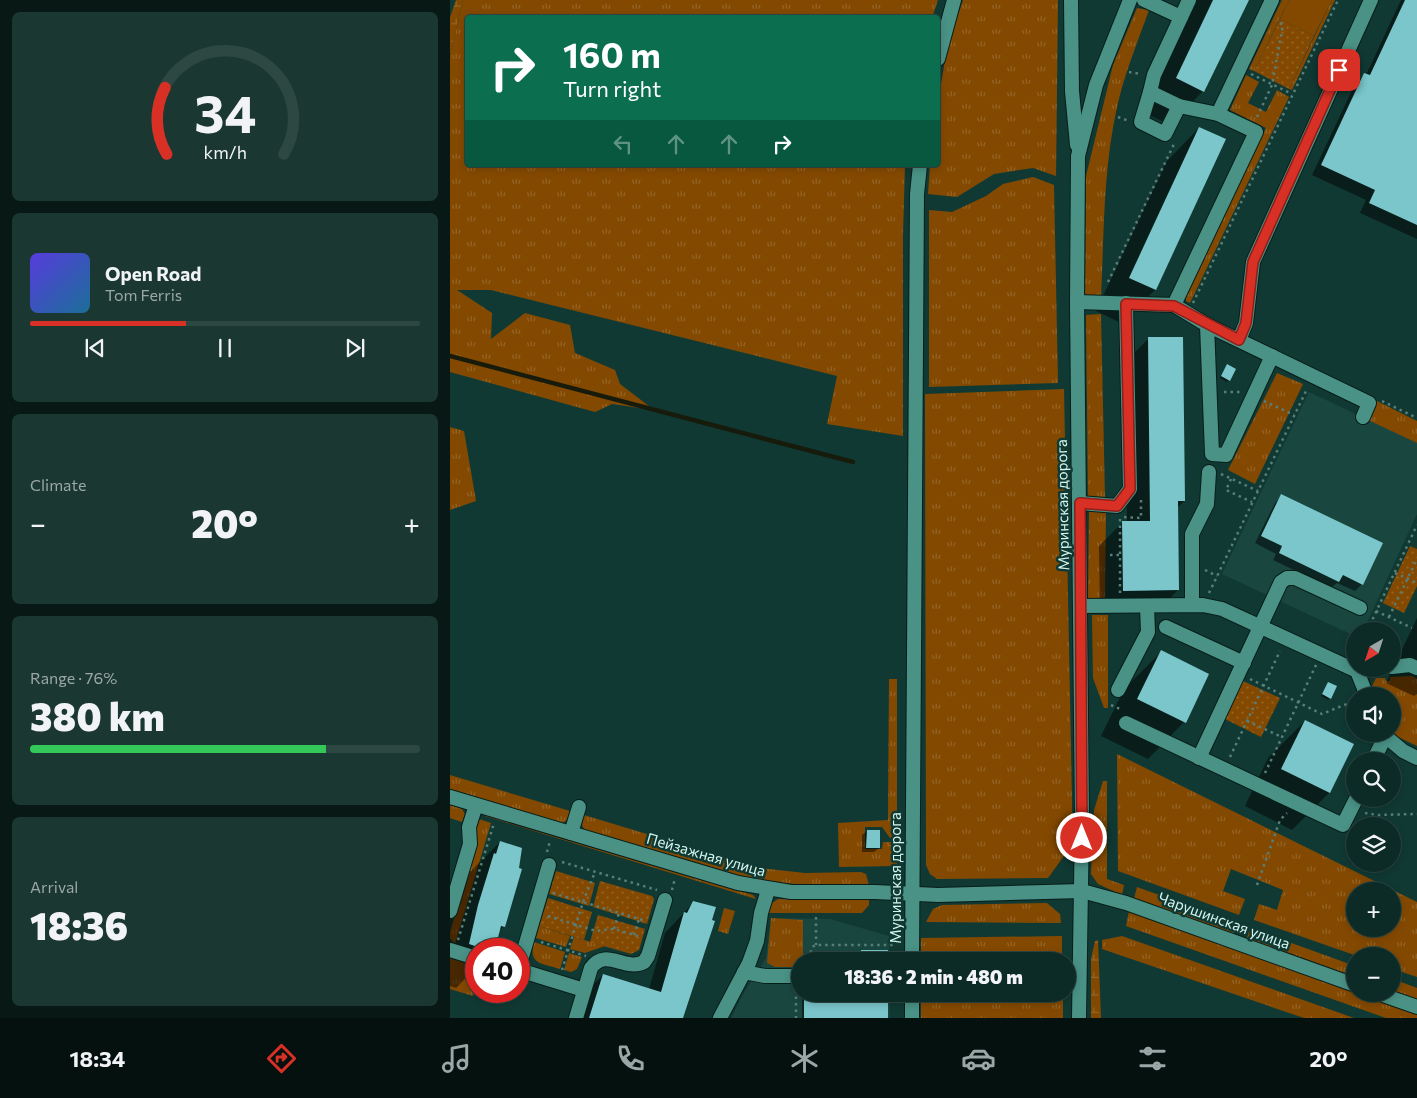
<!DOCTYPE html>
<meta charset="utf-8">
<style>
:root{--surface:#0d2b26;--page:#1b3732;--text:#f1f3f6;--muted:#9aa7a7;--line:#2d4743;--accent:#d93025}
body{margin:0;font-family:Commissioner,sans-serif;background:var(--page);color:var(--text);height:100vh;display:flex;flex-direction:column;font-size:19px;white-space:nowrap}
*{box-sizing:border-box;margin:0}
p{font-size:16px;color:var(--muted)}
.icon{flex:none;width:28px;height:28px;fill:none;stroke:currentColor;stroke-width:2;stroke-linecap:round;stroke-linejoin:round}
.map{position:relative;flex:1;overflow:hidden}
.panel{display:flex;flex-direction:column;gap:12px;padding:12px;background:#071815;width:450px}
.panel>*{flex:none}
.top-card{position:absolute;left:15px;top:15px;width:475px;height:152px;border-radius:5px;box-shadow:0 2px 8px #0003,0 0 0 1px var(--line);background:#0b6e4f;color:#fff;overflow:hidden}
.needle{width:32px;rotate:219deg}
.tools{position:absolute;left:896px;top:622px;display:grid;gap:10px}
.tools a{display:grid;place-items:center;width:55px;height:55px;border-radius:50%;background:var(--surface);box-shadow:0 2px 8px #0003,0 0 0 1px var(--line);font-size:25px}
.speed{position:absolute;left:15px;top:938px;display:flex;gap:10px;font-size:25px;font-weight:700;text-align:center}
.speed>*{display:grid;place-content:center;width:65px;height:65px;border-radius:50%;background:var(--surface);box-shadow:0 2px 8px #0003,0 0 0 1px var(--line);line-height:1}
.speed .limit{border:8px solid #d22;background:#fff;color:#111}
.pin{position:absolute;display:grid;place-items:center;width:42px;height:42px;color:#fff;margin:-21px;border-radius:10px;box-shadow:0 2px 8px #0006}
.me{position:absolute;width:55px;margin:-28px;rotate:0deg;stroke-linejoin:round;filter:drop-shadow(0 0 4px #0008)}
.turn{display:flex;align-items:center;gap:18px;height:105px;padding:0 15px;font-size:22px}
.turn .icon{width:65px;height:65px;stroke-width:2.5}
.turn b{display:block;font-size:35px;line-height:42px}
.lanes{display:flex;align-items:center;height:48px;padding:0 15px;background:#0003;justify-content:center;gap:25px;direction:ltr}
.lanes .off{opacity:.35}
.big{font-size:38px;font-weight:800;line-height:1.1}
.panel .widget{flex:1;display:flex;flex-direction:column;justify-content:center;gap:8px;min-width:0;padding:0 18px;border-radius:8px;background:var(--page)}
.panel .dial{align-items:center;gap:0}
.dial svg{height:130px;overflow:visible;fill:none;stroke:var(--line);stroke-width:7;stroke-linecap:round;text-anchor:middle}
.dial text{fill:var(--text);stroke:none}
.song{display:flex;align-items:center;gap:15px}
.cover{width:60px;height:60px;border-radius:8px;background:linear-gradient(135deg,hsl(250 70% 55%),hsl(200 70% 35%))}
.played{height:5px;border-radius:2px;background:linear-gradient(90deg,var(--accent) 40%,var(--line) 40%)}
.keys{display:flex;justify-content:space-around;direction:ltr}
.heat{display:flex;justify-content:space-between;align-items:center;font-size:28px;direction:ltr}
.charge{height:8px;border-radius:4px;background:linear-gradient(90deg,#34c759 76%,var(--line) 0)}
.trip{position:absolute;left:341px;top:952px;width:285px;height:50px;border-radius:25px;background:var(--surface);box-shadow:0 2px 8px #0003,0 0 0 1px var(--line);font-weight:800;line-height:50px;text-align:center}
.menu{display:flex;height:80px;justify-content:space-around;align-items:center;background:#05110f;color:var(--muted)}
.menu .icon{width:35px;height:35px}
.menu .selected{color:var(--accent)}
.menu b{font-size:22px;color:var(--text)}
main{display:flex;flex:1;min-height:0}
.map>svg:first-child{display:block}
.built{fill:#194740}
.grass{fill:url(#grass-tufts);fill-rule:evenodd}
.wetland{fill:url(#wetland-marsh)}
.park{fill:url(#park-dots)}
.pitch{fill:#844900}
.shadow{fill:#0007}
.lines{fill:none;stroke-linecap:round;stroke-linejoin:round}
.stream{stroke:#161b0b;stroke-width:4.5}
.building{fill:#7ac6cb}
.minor-casing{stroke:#071e1a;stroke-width:16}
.path{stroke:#587e78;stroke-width:2.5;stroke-dasharray:2.5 4;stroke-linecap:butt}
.minor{stroke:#4a9286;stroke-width:14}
.route-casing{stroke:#8d1f18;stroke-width:12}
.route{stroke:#d93025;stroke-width:9}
.labels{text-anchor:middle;stroke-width:5;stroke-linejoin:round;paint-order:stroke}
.street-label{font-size:15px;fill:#d3f6ef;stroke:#113933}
</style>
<main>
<section class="panel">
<div class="widget dial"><svg viewBox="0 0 100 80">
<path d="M14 69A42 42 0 1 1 86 69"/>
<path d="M14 69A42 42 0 0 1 13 28" stroke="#d93025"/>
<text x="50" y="56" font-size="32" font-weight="700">34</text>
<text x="50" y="72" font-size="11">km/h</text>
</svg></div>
<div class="widget">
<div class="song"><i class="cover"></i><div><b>Open Road</b><p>Tom Ferris</p></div></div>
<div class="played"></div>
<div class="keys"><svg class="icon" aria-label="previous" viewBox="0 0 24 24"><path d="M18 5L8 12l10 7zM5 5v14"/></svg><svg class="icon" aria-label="pause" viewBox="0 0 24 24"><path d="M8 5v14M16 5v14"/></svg><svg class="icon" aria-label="next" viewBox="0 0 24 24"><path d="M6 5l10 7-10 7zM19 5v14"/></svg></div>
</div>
<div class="widget"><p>Climate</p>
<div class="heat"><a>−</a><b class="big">20°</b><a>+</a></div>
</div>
<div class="widget"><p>Range · 76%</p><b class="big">380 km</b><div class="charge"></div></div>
<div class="widget"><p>Arrival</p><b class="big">18:36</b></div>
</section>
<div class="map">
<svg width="967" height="1018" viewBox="0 0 967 1018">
<defs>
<pattern id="grass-tufts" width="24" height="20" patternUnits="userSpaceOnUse" patternTransform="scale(1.25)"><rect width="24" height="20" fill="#844900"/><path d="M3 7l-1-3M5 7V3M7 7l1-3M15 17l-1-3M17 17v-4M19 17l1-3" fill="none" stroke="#946426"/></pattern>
<pattern id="wetland-marsh" width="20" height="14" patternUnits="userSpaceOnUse" patternTransform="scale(1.25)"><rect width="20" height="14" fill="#844900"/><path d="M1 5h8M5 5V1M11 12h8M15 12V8" fill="none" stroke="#946426"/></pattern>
<pattern id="park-dots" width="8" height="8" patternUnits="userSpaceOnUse" patternTransform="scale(1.25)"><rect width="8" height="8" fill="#844900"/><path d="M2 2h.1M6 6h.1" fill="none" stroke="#946426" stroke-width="1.8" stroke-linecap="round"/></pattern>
</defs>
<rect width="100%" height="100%" fill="#113933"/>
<g class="built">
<polygon points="859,392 967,443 967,514 913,631 905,631 905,636 772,574"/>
<polygon points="321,918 380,919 439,936 439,961 350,961 350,994 439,994 440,1018 281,1018 295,991 316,958"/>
</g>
<g class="grass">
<polygon points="13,0 488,0 482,18 18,18 18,165 455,165 453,235 453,436 377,424 387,376 41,290 7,290 42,313 41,339 75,313 120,325 125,353 165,370 170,384 204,410 162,404 145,412 0,372 0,56"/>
<polygon points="513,0 608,0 606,176 583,168 544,174 507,197 478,194 480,165 488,165 488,102 497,48"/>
<polygon points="832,0 839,0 804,71 799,69"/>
<polygon points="882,0 885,0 842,90 839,89"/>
<path d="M687,8L699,10C687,44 673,77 666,112C653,173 654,237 651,298H635L636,176L663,65Z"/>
<polygon points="796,75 809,82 798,103 816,112 827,90 839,97 740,303 736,301 736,297 816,128 780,110"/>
<polygon points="583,177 604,185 608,383 479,387 479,210 502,212 536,196 553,184"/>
<polygon points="651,314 655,498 638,498 636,315"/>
<polygon points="827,373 853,384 805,484 778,470"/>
<polygon points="614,389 623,854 614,856 598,878 487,879 480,874 476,865 475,394"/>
<polygon points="927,401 967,421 967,443 918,420"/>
<polygon points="0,427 14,431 26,501 0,510"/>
<polygon points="639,511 656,511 655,599 638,599"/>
<polygon points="642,615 658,615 658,708 654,708 643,678"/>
<polygon points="962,676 967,679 967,746 942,734 942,696 923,696 920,690 926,678 935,678 936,681 940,681 940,677"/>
<polygon points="439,679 447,679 447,838 440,838 432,827 415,827 415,849 432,849 433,842 447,842 447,866 389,867 388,823 438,820"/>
<path d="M667,754L967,902V977L943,969L942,956H907L804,920L809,904L827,910L833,890L781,869L773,891L795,899L789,915L668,871ZM905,891H942V929H905Z"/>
<polygon points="0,775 120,811 117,820 111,824 0,790"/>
<polygon points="653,781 657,781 657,879 674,885 672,895 648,884 641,874 644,810"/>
<polygon points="0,805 12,809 15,814 12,822 0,818"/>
<polygon points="36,815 303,895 306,899 35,816"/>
<polygon points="134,815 309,868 355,873 411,872 416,874 419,885 354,885 305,880 135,831 132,825"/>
<polygon points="29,819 41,823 5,944 0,938 0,932 27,841 26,831"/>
<polygon points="687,887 787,923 783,935 684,899"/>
<polygon points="328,899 419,899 419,905 412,913 318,913 322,903"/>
<polygon points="597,903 610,914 611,923 476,922 483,909 492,905"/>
<polygon points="274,908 285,911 278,934 268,931"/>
<polygon points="679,911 905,991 905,994 914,994 967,1012 967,1018 936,1018 676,926"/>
<polygon points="321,918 353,920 353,961 350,961 350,967 325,967 317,963"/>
<polygon points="89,926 120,936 116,947 86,938"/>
<polygon points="800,928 905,966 905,981 796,941"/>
<polygon points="612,936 612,961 471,961 471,938"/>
<polygon points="672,936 904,1018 854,1018 652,949 652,940"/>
<polygon points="124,937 155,946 135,953 120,949"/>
<path d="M84,942L115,952L110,969C92,963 78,965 84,942Z"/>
<polygon points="119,953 132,957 127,969 121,972 114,970"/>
<polygon points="0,957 19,965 15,980 25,984 23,996 0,989"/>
<polygon points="943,979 967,988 967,1003 942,994"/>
<rect x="471" y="994" width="142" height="24"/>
</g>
<g class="wetland">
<polygon points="6,0 13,0 0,56 0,17"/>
<polygon points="648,940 651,1018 641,1018 641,959 645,941"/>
</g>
<g class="park">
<polygon points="830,19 864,36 839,89 804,71"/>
<polygon points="960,546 967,549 967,586 954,613 933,603"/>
<polygon points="793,681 830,698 811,737 775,719"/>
<polygon points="106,871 145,883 139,906 99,894"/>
<polygon points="150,881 202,896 204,899 197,924 143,907"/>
<polygon points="98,898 142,912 134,940 89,926"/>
<polygon points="148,915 195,929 189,950 181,954 140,942"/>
</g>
<polygon class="pitch" points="839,0 882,0 864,36 830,19"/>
<g class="shadow">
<polygon points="746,0 797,0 753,91 720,125 693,112"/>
<polygon points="951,0 967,0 967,239 910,213 916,200 862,175 905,84 916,75"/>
<polygon points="749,128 775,140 705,290 671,323 646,311 716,162"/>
<polygon points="699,338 734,501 727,508 728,590 705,613 650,613 649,546 672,523 677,523 676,361"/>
<polygon points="777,366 779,380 777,382 770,378"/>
<polygon points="832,496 912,584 905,591 887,583 881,588 823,560 826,554 805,543 825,503"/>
<polygon points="967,618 967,694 964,696 936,683"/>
<polygon points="711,652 734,722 698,759 651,736 674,689"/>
<polygon points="878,683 880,698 878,700 871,696"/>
<polygon points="855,721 879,793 842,830 795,806 818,758"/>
<polygon points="417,831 429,848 424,852 412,852 412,835"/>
<polygon points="50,842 71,856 67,869 71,870 53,927 48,932 43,949 26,949 26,967 6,988 0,986 0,914 13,879"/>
<polygon points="244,902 232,1018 126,1018 133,995 153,975 199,989 215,933"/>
<polygon points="437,951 437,961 353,961 410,960 412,952"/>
<polygon points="352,994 437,994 437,1017 352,1018"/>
</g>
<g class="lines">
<polyline class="stream" points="0,356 403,462"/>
</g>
<g class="building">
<polygon points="763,0 799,0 754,92 726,78"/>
<polygon points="955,0 967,0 967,225 919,203 925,190 871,165 914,73 920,75"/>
<polygon points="749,127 776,139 706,290 679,278"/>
<polygon points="698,337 733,337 735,501 728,501 729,590 673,591 672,521 700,521"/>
<polygon points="777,364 786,369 780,381 771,376"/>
<polygon points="831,494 933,543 913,585 893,575 889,582 829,553 832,546 811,536"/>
<polygon points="711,650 759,674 736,723 687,699"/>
<polygon points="878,682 887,686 881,699 872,694"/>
<polygon points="855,720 904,744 880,793 831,769"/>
<polygon points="417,830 430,830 430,848 416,848"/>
<polygon points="50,841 72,848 69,868 72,869 55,927 51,926 45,949 34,949 19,944 28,905 44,853 46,854"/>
<polygon points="243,901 266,907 262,920 265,921 233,1018 139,1018 153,974 211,992 234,912 237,913"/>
<rect x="411" y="950" width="27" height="11"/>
<rect x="354" y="994" width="84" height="24"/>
</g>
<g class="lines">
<defs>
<g id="minor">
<polyline points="621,0 622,91 627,145"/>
<polyline points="694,0 731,17"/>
<polyline points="488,59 504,0"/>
<polyline points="700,92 691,122 715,134 729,106"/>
<polyline points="768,114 822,0"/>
<polyline points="627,302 724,305 806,132 768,114 729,106 700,92 704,75 739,0"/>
<polyline points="724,305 757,325 919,403 913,417"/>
<polyline points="757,325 762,454 776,455 822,356"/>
<polyline points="789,340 796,323 803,262 921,0"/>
<polyline points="630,503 667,506 680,489 676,303"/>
<polyline points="742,605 742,534 757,504 759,472"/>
<polyline points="631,606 753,605 772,609 907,671 917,696"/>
<polyline points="716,627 794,663"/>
<polyline points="942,667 960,665 967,668"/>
<polyline points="907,671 930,669"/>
<polyline points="668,690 698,632 697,606"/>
<polyline points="676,723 893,825 906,799"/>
<polyline points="933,734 953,751 967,758"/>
<polyline points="749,758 831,582 837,578 845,578 910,608"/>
<polyline points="923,761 935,737"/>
<polyline points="0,797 288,883 341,892 425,892 488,895 632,891 676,903 905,985"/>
<polyline points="121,833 129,807"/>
<polyline points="0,911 20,844 19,827 26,805"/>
<polyline points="0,950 26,958"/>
<polyline points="462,961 467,194 470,165"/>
<polyline points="69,967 99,865"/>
<polyline points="69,970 134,990"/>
<polyline points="294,972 315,976 346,976"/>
<polyline points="462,994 462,1018"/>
<polyline points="930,994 967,1007"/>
<path d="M126,1018L141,968C156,947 175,972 194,962L198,956L215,900"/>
<polyline points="270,1018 299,963 307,941 311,913 318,890"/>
<polyline points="629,1018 632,820 627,302 628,156 646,85 680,0"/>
</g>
</defs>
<use href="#minor" class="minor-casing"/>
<g class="path">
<polyline points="679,72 691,74"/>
<polyline points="801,74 842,94"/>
<polyline points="668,117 679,121"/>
<polyline points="807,117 822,85 833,25 826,21"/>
<polyline points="658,282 724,144"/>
<polyline points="743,303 888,0"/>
<polyline points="774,392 791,392"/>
<polyline points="814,401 844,415"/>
<polyline points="932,401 967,418"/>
<polyline points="771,474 808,491"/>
<polyline points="781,479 776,490 802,502"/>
<polyline points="674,517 691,518 691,498"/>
<polyline points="670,519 670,593"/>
<polyline points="660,555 670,555"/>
<polyline points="755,570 767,576"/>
<polyline points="945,573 967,583"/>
<polyline points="759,593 857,389"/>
<polyline points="926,611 962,628"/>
<polyline points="939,617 967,559"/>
<polyline points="917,631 967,525"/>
<polyline points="800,679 872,714 904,701"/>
<polyline points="661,705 672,710"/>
<polyline points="797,721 832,737"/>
<polyline points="780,757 830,651"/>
<polyline points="815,773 866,665"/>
<polyline points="900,787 905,777"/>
<polyline points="915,813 928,815 967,814"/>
<polyline points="97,852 100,841"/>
<polyline points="112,862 207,890"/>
<polyline points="807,885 830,820 837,813"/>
<polyline points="222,890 225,878"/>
<polyline points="103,893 196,921"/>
<polyline points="98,916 146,931 164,929 191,937"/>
<polyline points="366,917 366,945"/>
<polyline points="164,929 169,913"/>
<polyline points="184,935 189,919"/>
<polyline points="8,940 44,823"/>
<polyline points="91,942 136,956"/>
<polyline points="359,959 362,947 366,945 443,945"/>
<polyline points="112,970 133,902 145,872"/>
<polyline points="346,990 346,1018"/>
</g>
<use href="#minor" class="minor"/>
</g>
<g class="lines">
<defs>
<polyline id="route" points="632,838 630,503 667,506 680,489 676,304 724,306 789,340 796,323 803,262 889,70"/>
</defs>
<use href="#route" class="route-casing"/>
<use href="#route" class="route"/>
</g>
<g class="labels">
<g class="street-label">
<text transform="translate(613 505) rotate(-91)" y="5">Муринская дорога</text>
<text transform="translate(256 855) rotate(16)" y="5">Пейзажная улица</text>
<text transform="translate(446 878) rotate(-90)" y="5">Муринская дорога</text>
<text transform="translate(774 921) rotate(20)" y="5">Чарушинская улица</text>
</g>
</g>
</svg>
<div class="tools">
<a><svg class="needle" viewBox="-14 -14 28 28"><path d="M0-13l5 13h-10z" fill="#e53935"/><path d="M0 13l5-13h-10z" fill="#9aa7a7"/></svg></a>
<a><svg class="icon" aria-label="sound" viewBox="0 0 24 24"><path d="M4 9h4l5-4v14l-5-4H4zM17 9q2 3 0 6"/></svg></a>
<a><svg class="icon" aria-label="search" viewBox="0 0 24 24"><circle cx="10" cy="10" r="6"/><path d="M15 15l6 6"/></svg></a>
<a><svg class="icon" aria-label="layers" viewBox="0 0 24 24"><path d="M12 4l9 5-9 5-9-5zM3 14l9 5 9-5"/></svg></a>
<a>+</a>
<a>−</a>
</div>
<div class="speed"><div class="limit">40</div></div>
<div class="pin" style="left:889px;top:70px;background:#d93025"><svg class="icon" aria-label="arrive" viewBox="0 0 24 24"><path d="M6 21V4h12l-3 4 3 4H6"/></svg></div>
<svg class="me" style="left:632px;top:838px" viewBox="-20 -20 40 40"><circle r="17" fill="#d93025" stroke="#fff" stroke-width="3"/><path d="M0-11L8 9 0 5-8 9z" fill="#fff"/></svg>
<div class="trip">18:36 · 2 min · 480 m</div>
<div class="top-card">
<div class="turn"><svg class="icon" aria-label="right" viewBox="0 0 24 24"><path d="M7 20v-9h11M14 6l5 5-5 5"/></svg><div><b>160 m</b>Turn right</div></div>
<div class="lanes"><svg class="icon off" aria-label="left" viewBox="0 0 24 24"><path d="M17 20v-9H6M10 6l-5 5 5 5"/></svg><svg class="icon off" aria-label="ahead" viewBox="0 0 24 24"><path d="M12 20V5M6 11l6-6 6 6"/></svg><svg class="icon off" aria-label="ahead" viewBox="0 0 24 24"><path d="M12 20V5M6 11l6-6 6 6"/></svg><svg class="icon" aria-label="right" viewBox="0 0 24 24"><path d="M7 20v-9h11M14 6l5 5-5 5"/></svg></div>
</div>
</div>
</main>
<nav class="menu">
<b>18:34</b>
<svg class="icon selected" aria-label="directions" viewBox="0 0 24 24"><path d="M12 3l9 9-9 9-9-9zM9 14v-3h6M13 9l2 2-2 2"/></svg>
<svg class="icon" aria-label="music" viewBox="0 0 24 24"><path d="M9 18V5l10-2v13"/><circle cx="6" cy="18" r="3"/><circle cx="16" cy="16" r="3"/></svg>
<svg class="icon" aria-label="phone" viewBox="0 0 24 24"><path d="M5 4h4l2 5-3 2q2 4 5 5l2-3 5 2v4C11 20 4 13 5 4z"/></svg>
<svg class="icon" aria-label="climate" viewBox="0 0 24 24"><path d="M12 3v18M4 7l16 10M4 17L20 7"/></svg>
<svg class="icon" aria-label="car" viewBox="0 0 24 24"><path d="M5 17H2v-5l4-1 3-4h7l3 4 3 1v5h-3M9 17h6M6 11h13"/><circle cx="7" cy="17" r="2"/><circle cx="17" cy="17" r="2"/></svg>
<svg class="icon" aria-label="filters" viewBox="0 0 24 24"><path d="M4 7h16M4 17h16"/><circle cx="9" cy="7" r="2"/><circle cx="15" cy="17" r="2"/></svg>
<b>20°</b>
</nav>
